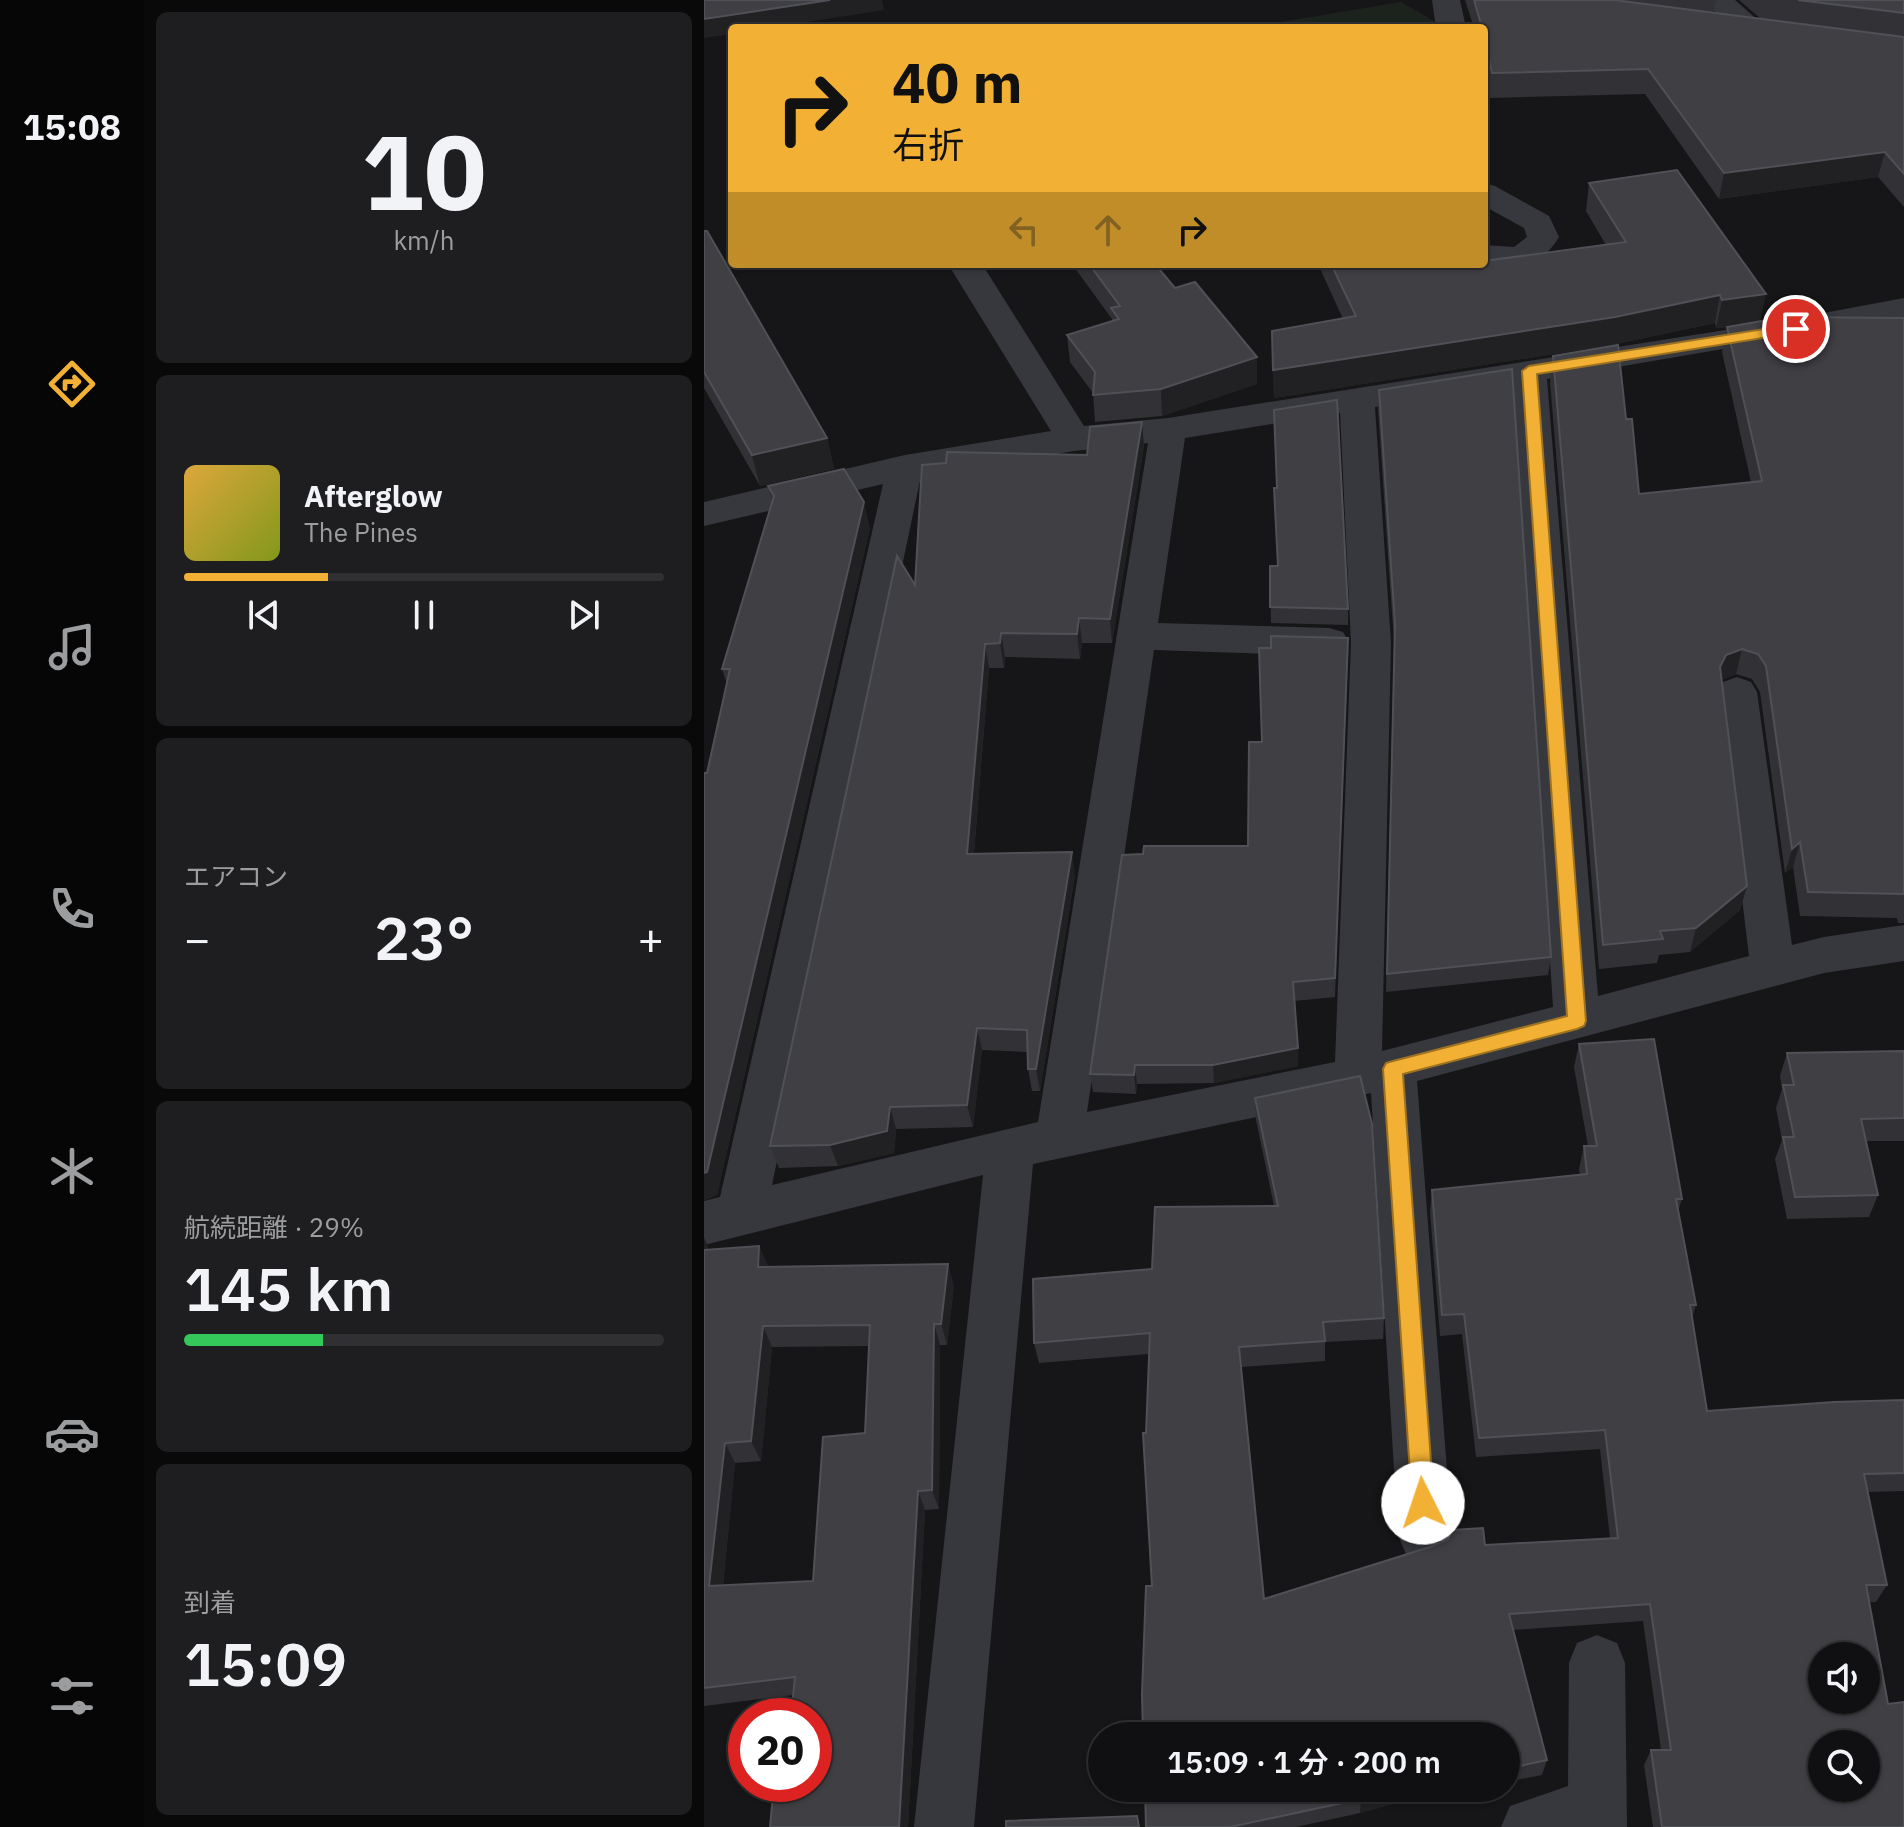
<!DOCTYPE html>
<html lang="ja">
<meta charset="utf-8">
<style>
:root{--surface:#101012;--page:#1e1e20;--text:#f1f3f6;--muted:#9c9d9f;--line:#303032;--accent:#f2b134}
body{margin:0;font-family:"IBM Plex Sans","Noto Sans JP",sans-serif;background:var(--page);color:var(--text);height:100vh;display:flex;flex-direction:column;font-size:30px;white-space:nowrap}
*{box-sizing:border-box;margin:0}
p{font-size:26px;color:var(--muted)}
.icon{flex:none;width:44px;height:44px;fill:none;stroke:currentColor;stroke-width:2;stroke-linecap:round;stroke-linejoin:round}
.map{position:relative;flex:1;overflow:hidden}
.sheet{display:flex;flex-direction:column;gap:12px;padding:12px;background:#09090a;width:560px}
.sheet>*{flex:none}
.hud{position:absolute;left:24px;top:24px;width:760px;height:244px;border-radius:8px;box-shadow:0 2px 6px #0004,0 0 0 2px var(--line);background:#f2b134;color:#111;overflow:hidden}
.fabs{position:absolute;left:1104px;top:1642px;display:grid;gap:16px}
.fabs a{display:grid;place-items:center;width:72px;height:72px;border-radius:50%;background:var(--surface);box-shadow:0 2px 6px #0004,0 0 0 2px var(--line);font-size:40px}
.speed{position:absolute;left:24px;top:1698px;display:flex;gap:16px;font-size:40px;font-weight:700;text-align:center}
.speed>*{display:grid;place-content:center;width:104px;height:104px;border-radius:50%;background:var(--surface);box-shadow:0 2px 6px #0004,0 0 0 2px var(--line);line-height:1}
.speed .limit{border:12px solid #d22;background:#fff;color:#111}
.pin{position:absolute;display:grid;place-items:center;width:68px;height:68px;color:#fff;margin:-34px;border:4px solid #fff;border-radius:50%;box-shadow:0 2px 8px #0007}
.me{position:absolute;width:88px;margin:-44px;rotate:356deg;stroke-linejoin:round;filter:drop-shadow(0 0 6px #0008)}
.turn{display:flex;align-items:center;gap:28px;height:168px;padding:0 32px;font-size:36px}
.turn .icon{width:104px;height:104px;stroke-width:2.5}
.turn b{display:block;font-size:56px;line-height:68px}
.lanes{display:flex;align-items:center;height:76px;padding:0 32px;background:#0003;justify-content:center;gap:40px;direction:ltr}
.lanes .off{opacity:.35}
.big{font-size:60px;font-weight:600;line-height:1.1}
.sheet .card{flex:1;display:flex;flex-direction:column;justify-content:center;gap:12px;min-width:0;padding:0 28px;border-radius:12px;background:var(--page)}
.sheet .dial{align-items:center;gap:0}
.dial b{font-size:104px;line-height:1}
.song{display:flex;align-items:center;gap:24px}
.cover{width:96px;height:96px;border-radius:12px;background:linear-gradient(135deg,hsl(40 70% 55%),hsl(70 70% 35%))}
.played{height:8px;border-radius:4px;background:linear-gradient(90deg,var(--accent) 30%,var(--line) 30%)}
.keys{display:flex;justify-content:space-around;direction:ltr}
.heat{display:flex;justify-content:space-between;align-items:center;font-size:44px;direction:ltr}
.charge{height:12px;border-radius:6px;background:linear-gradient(90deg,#34c759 29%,var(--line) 0)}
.trip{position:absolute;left:384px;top:1722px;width:432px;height:80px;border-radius:40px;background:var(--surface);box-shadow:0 2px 6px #0004,0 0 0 2px var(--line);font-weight:600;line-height:80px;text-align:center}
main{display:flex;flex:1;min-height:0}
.menu{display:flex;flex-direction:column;width:144px;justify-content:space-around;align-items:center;background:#060607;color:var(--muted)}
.menu .icon{width:56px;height:56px}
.menu .current{color:var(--accent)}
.menu b{font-size:36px;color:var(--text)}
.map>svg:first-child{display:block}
.green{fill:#1c231d}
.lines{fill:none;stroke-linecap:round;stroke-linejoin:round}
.minor{fill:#37383d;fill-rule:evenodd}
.wall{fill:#323236;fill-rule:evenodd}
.shaded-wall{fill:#212124}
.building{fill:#3f3f44;stroke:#4f5156;stroke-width:2;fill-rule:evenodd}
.route{fill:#f2b134;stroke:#9d7322;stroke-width:2}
</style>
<main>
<nav class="menu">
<b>15:08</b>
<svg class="icon current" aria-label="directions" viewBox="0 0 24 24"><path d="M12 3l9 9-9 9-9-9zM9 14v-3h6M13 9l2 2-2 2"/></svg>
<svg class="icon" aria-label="music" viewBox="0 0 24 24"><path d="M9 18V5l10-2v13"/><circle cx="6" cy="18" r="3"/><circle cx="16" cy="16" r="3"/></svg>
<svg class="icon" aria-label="phone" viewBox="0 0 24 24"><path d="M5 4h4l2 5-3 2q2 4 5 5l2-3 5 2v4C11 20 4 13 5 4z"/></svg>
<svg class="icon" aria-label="climate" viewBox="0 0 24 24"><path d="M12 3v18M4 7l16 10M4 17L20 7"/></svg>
<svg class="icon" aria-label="car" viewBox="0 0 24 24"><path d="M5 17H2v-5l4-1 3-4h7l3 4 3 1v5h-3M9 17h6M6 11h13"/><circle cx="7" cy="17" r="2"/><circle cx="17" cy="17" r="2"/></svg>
<svg class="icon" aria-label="filters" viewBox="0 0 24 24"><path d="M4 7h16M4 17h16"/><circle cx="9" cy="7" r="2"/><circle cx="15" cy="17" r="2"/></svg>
</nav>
<section class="sheet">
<div class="card dial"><b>10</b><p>km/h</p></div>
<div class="card">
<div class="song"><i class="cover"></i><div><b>Afterglow</b><p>The Pines</p></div></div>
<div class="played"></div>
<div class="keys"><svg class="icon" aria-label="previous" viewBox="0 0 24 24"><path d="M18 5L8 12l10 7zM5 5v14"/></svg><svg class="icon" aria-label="pause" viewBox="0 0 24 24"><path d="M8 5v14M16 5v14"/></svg><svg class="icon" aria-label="next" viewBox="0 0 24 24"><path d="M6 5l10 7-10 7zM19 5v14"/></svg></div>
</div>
<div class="card"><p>エアコン</p>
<div class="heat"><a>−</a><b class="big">23°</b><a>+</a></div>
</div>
<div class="card"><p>航続距離 · 29%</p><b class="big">145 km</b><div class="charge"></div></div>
<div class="card"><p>到着</p><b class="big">15:09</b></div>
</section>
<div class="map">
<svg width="1200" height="1827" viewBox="0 0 1200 1827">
<rect width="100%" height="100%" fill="#161618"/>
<polygon class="green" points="697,2 730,21 730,28 541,28"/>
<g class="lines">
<g class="minor">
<polygon points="728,0 756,0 762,28 732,28"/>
<polygon points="990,0 1031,0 1065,30 1060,36 1050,39 1040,36 1010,11 994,6"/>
<path d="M780,183L791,186L845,216L855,237C838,267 809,271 777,264H780V245L810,247L823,237L820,228L780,206Z"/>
<path d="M244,264H278L380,426L464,418L1066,323L1200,298V318L843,379L894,996L1045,956L1013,692L1019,682L1033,677L1047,682L1053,692L1088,945L1120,937L1200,925V961L1120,973L713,1081L748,1535L740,1554L721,1562L702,1554L694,1535L667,1093L329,1164L270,1827H210L279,1175L0,1245V1201L16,1197L179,484L0,526V502L201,455L347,431ZM809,385L849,1007L678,1051L687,643L671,407ZM636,413L647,643L631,1062L383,1112L450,650L625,656L639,652L645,642L639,632L625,628L454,623L481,438ZM444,443L334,1122L68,1185L217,476L370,451Z"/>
<polygon points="893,1635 913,1643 921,1663 923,1827 797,1827 806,1806 864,1786 865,1663 873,1643"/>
</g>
</g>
<g class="wall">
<polygon points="761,0 1012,0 1009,13 1057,19 1035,0 1200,0 1200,207 1174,177 1015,199 941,94 786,98 780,69 780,28 770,28"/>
<polygon points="885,183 1056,321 1200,318 1200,923 1194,923 1193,918 1096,916 1089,867 1081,873 1056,692 1048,679 1032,674 1017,680 1043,886 1036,910 986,952 955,955 953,963 895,969 846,382 849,356 922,419 935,494 1047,482 1018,352 1023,327 1012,328 1011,323 907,345 570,398 568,331 639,319 614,264 756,264 902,245 882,211"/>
<polygon points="0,231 123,438 130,469 56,486 0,388"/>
<polygon points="368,264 451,264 471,288 553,357 553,384 458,416 391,422 389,393 366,362 363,335 408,321 408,319"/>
<polygon points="675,390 847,957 844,975 682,992 690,643 674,410"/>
<polygon points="440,446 408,643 378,643 376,659 301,657 300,668 285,668 270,853 371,875 336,1091 328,1091 324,1069 323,1052 278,1050 269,1127 192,1129 190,1153 134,1166 75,1168 66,1146 211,585 383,455"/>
<polygon points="64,486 166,528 13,1195 0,1200 0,773 3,773 23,684 18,669 68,501"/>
<polygon points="566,566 644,609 644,625 567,623"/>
<polygon points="644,638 631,997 590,1001 594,1048 594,1066 510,1083 433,1084 432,1094 389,1092 386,1074 439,854 544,846 558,742"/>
<polygon points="875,1044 978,1199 974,1211 992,1305 988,1318 1003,1411 1200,1400 1200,1491 1163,1492 1183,1585 1172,1602 1165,1602 1200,1827 949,1827 940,1765 947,1750 957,1750 939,1621 809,1630 843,1760 838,1775 802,1782 802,1736 448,1586 442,1433 445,1354 335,1363 330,1343 448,1269 570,1206 552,1120 551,1098 680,1318 679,1339 621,1342 621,1361 537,1367 560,1599 781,1545 906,1538 896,1449 772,1457 758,1334 736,1336 726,1212 728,1190 876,1175 875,1169 880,1146 884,1146 870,1067"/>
<polygon points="1200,1051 1200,1141 1162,1141 1174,1195 1165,1217 1083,1219 1071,1159 1078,1140 1072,1108 1078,1089 1076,1076 1083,1053"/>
<path d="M0,1238L4,1247V1250L55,1246L64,1266L250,1285L243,1345H236L235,1509L221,1510L204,1827H66L110,1784L89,1695L0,1706ZM165,1346L161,1433L109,1581L19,1585L31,1463L57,1461L68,1347Z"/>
<polygon points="746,1788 656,1813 592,1827 442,1827"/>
<polygon points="751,1788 775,1788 752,1793"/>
</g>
<g class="shaded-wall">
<polygon points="126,0 178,0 180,10 65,28 28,28 28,34 0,38 0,19"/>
<polygon points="1181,152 1174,177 1015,199 1020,173"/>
<polygon points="1062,294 1056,322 1012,328 1018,300"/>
<polygon points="1016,295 1011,323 907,345 570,398 569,370"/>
<polygon points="553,357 553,384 458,416 457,389"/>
<polygon points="438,422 440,446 408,643 406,619"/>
<polygon points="123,438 130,469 56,486 48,455"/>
<polygon points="160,502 166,528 13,1195 0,1200 0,1173"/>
<polygon points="375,618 378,643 376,659 373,634"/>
<polygon points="297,633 301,657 300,668 296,643"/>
<polygon points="281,644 285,668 268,877 263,854"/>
<polygon points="1038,649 1032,674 1016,680 1016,667 1022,655"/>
<polygon points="1096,842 1089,867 1081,873 1088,849"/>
<polygon points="368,852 371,875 336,1091 332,1069"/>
<polygon points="1043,886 1036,910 986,952 992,928"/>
<polygon points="273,1028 278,1050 269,1127 263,1105"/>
<polygon points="594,1048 594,1066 510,1083 509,1065"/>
<polygon points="431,1065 433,1084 432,1094 430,1075"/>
<polygon points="186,1107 192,1129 190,1153 134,1166 126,1145"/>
<polygon points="0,1238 4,1247 0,1272"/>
<polygon points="55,1246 65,1267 54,1267"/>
<polygon points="244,1264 250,1285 243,1345 237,1324"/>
<polygon points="230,1324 236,1345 235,1509 228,1490"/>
<polygon points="59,1326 68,1347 57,1461 47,1441"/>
<polygon points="21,1443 31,1463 17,1603 5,1586"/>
<polygon points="214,1491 221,1510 204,1827 195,1827"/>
<polygon points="697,1788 746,1788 656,1813 657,1799"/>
</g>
<g class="building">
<polygon points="0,0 126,0 0,19"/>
<polygon points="770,0 910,0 1200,37 1200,174 1181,152 1020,173 944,69 788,73 780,36 780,28 778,28"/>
<polygon points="1094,0 1200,0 1200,13"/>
<polygon points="973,170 1062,294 1018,300 1016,295 911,317 569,370 568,331 652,316 627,264 780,264 780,261 922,242 885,183"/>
<polygon points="0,231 3,231 123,438 48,455 0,372"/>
<polygon points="385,264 451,264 471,288 491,282 553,357 457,389 389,395 391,372 363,335 415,319 407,308 416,306"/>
<polygon points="1080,317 1200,318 1200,894 1104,892 1096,842 1088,849 1062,666 1054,654 1038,649 1022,655 1016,667 1043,886 992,928 956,931 959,939 899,945 849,356 914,345 922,419 928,419 935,494 1058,481 1023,327"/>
<polygon points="808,369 847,957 683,974 691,624 675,390"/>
<polygon points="633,400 644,609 566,607 566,566 574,566 570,488 573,488 570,410"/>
<polygon points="438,422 406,619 375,618 373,634 297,633 296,643 281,644 263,854 368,852 332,1069 324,1069 323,1030 273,1028 263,1105 186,1107 183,1131 126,1145 66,1146 193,556 211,585 218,465 242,463 243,452 383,455 386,427"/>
<polygon points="140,469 160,502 3,1172 0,1173 0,773 3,773 26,669 18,669 70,496 64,486"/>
<polygon points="567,636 644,638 631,978 589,982 594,1048 509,1065 431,1065 430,1075 386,1074 418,855 439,854 440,846 544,846 545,742 558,742 555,648 567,648"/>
<path d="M950,1039L978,1199H972L992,1305H986L1003,1411L1130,1402L1200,1400V1473L1160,1474L1183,1585H1162L1184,1704L1200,1702V1827H958L947,1750H967L946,1604L805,1614L843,1760L802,1769V1736H439L438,1694L442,1586H448L439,1433H442L446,1333L330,1343L329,1279L448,1269L451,1207L574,1206L551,1098L656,1076L668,1124L680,1318L619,1322L621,1341L535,1347L560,1599L726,1547L744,1539L748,1530L779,1528L781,1545L914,1538L901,1430L775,1438L760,1314L738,1315L728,1190L883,1174L880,1146H893L875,1044ZM1118,1656H1162V1700H1118ZM1118,1744H1162V1788H1118Z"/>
<polygon points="1200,1051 1200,1118 1157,1119 1174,1195 1091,1197 1079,1137 1090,1137 1079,1085 1090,1085 1083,1053"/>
<path d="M55,1246L54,1267L244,1264L237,1324H230L228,1490L214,1491L195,1827H66L70,1784H110V1716H87L91,1677L0,1688V1250ZM166,1325L161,1433L119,1437L109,1581L5,1586L21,1443L47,1441L59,1326Z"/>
<polygon points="441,1788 697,1788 657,1799 526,1827 442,1827"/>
<polygon points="433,1816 435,1827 302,1827 302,1821"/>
</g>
<polygon class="route" points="1092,324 1097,326 1097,332 833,374 882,1021 880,1026 873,1029 699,1074 730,1503 727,1511 719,1514 711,1511 708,1503 679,1069 682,1063 689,1061 863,1016 818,371 825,366"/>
</svg>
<div class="fabs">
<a><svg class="icon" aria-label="sound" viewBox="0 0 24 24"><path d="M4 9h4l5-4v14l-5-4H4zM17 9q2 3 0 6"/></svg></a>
<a><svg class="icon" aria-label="search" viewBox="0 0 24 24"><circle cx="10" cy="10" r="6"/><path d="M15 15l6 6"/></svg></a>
</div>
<div class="speed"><div class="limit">20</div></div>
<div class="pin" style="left:1092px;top:329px;background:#d93025"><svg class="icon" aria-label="arrive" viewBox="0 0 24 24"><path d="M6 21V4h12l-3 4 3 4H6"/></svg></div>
<svg class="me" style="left:719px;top:1503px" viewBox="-20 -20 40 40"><circle r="19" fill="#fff"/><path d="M0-13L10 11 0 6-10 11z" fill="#f2b134"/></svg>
<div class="trip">15:09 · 1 分 · 200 m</div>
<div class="hud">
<div class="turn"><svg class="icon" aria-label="right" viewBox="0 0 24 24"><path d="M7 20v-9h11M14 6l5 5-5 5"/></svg><div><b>40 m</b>右折</div></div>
<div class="lanes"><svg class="icon off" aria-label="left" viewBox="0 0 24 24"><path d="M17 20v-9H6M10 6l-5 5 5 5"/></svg><svg class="icon off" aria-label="ahead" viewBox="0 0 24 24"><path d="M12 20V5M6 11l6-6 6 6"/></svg><svg class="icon" aria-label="right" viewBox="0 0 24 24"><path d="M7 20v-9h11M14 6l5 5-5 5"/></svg></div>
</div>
</div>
</main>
